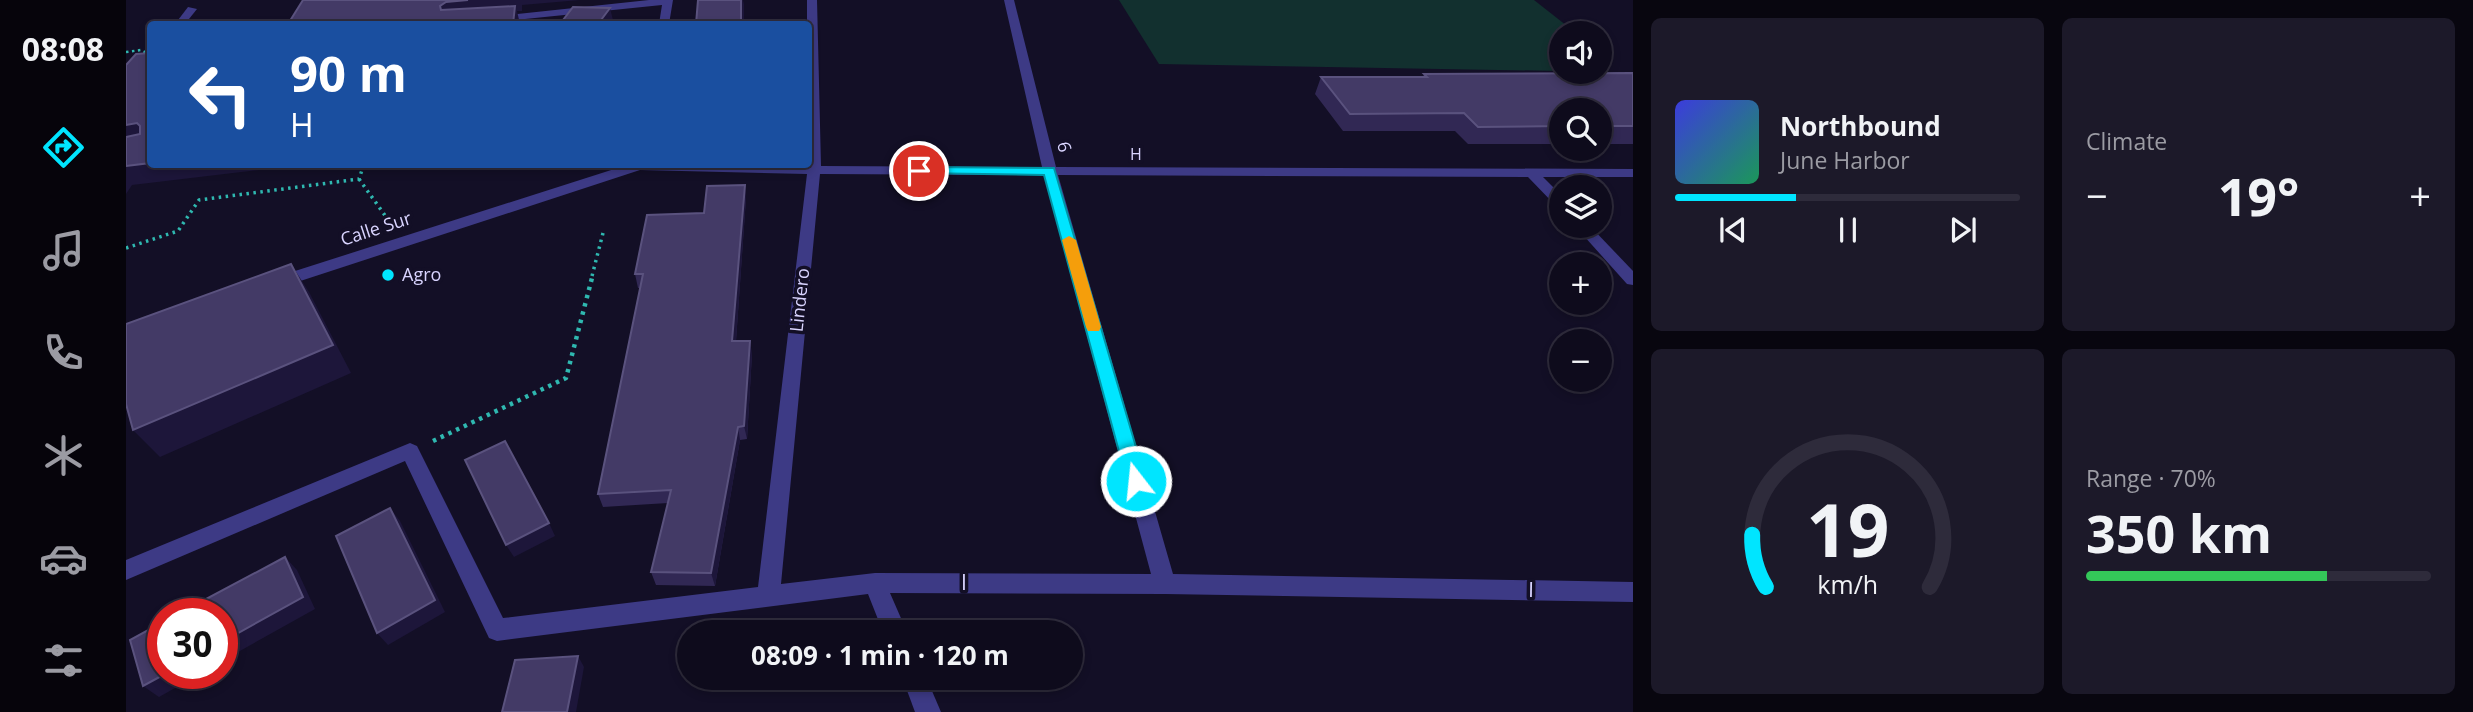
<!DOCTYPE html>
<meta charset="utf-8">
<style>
:root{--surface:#0e0b1c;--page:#1c1929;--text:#f1f3f6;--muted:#9b9ba3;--line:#2e2b3b;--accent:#00e5ff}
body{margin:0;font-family:"Open Sans",sans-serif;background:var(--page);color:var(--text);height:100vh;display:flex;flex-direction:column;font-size:26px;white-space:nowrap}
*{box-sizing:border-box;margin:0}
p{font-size:23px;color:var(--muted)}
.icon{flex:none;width:38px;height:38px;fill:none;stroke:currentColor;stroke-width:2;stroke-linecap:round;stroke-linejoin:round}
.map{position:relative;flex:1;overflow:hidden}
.details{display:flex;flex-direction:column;gap:18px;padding:18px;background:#08060f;width:840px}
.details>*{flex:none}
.banner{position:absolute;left:21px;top:21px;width:665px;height:147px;border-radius:7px;box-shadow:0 4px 10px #0003,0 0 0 2px var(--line);background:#1a4fa0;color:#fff;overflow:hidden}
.fabs{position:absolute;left:1423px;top:21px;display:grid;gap:14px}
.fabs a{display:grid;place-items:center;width:63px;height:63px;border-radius:50%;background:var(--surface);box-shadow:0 4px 10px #0003,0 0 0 2px var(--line);font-size:35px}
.speed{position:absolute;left:21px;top:598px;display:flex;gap:14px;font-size:35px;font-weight:700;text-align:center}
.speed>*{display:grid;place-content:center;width:91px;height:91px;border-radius:50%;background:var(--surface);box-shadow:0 4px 10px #0003,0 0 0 2px var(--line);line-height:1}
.speed .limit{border:10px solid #d22;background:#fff;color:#111}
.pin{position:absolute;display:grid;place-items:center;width:60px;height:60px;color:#fff;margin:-30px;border:4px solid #fff;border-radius:50%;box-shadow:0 2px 7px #0007}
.me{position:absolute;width:77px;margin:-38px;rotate:344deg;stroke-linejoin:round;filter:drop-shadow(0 0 5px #0008)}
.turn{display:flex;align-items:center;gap:24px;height:147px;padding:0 28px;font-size:32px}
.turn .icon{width:91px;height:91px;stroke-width:2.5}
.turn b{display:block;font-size:49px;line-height:60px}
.big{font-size:52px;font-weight:700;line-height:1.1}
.details .widget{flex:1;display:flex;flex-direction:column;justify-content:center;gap:10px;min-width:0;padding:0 24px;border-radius:10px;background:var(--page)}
.details .dial{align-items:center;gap:0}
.dial svg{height:182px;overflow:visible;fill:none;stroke:var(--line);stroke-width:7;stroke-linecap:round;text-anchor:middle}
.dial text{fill:var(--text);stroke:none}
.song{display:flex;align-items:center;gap:21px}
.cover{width:84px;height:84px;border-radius:10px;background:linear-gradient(135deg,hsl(240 70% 55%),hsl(150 70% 35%))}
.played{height:7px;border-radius:4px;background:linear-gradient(90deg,var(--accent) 35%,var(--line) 35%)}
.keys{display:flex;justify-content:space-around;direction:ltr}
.heat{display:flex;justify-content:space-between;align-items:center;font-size:38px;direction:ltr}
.charge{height:10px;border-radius:5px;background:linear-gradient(90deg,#34c759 70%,var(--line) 0)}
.details .tiles{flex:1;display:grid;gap:18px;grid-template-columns:repeat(2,1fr)}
.trip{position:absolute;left:551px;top:620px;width:406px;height:70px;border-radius:35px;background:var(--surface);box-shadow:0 4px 10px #0003,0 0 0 2px var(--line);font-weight:700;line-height:70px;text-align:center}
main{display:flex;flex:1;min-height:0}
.tabs{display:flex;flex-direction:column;width:126px;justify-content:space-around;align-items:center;background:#06040b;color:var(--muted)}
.tabs .icon{width:49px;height:49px}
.tabs .selected{color:var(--accent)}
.tabs b{font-size:32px;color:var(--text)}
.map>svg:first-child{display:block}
.green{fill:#12302f}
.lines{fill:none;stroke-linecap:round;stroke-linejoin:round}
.path-far2{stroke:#2fb8b0;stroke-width:2.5;stroke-dasharray:2.5 3.5;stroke-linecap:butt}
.path-far1{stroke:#2fb8b0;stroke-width:3.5;stroke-dasharray:2.5 4.5;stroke-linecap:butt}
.path{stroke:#2fb8b0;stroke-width:4.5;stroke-dasharray:3.5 5;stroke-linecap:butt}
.minor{fill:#3d3a85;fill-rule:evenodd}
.wall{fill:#312854}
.shaded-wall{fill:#1d163a}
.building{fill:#433a66;stroke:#5a527e;stroke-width:2}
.route{fill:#00e5ff;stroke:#0095a6;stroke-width:2}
.slow{fill:#f59e0b}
.poi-dot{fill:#00e5ff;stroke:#130f26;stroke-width:2.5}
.labels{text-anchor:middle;stroke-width:7;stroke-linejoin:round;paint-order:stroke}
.far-street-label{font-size:16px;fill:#d9d4ff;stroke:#130f26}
.street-label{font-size:18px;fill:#d9d4ff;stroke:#130f26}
.poi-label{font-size:18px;fill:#d9d4ff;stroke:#130f26;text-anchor:start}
.near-street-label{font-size:21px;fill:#d9d4ff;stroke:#130f26}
</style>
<main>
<nav class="tabs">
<b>08:08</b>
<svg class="icon selected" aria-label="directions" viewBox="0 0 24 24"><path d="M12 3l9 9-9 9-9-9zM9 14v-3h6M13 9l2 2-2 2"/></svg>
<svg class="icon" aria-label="music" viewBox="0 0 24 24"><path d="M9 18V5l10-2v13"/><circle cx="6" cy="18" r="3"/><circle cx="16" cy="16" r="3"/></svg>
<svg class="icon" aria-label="phone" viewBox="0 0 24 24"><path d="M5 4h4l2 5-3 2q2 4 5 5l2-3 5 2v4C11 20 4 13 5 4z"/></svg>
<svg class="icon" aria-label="climate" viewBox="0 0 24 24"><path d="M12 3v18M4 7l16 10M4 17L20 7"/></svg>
<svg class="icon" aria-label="car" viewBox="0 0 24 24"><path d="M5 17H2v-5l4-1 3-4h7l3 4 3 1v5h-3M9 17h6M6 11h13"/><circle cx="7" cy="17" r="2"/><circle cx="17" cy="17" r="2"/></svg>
<svg class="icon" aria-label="filters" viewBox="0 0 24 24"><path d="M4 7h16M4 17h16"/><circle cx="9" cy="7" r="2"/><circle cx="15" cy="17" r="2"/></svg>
</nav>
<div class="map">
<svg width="1507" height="712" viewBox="0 0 1507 712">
<rect width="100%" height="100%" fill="#130f26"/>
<polygon class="green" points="993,0 1408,0 1450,33 1435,33 1435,71 1033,64"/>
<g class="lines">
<polyline class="path-far2" points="0,52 15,50 24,55"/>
<g class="path-far1">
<polyline points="233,179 263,221"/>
<polyline points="0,248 52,231 73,200 233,179 238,164"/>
<polyline points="466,276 477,233"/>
</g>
<polyline class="path" points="307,441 440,378 467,274"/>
<g class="minor">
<polygon points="523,0 547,0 543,24 533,24 536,5 351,24 321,24 326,21"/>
<path d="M681,0H691L695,166L916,167L878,0H888L930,167L1507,169V177H1417L1435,195V207L1430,206L1402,177L932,175L1047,574L1507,582V602L1039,594L764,593L781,632H757L742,594L371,641L363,638L279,461L0,580V560L284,443L291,446L377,618L632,587L681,174L514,170L156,287L150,288L142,283L144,279L504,164L681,166ZM694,174L918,175L1025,574L749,573L655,584Z"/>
<polygon points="62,7 71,9 59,24 49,24"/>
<polygon points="1449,226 1464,226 1507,271 1507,285 1501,284"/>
<polygon points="776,677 800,677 815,712 789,712"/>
</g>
</g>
<g class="wall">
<polygon points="1507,73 1507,144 1474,144 1474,110 1435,110 1435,144 1342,144 1329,131 1217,131 1189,94 1195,77 1297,77 1298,74"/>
<polygon points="620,198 610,341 626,354 621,439 614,440 589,586 530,585 525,572 542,503 477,507 472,494 514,288 512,288 509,274 578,213"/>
</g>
<g class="shaded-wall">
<polygon points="342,0 454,0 396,5 396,11 391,11 394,24 320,22 314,6 320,2"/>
<polygon points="615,0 617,0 618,4 618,24 615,24"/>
<polygon points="484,8 488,24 472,24"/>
<polygon points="0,113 11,123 24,141 0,145"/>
<polygon points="24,163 24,164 136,164 133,170 6,185 0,194 0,166"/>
<polygon points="619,185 620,198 609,355 606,341"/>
<polygon points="165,264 183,292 225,373 34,457 7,430"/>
<polygon points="624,341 626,354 621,439 618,426"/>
<polygon points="612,427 614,440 589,586 585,573"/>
<polygon points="264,508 274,521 319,612 262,645 251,633"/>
<polygon points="423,523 429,536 388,557 380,545"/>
<polygon points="159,557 171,570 189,609 96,661 96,642"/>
<polygon points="452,656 458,667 450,712 441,712"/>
<polygon points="39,674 74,674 33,697 17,686"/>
</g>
<g class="building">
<polygon points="177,0 342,0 320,2 314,6 315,10 389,6 387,24 162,24"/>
<polygon points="572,0 615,0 615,24 570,24"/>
<polygon points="447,7 484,8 472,24 434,24"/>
<polygon points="24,53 24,89 22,92 24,92 24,163 0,166 0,137 14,134 14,126 11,123 0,125 0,65 10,54"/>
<polygon points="1507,73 1507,126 1474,126 1474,110 1435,110 1435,126 1352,127 1338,113 1224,114 1195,77 1301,77 1298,74"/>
<polygon points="619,185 606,341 624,341 618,426 612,427 585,573 525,572 545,490 472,494 517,274 509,274 521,215 578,213 581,186"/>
<polygon points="165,264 207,345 7,430 0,404 0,324"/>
<polygon points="379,441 423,523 380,545 339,460"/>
<polygon points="264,508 309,600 251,633 210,536"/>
<polygon points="159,557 177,597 96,642 96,614 52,614"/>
<polygon points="37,622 37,674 39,674 17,686 4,640"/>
<polygon points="452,656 441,712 376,712 389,660"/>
</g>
<polygon class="route" points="793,167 928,168 1020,481 1017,486 1010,488 1004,486 1001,481 918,175 788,173 787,171"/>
<polygon class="slow" points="943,236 950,240 975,327 973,331 962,331 960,327 936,240"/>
<circle class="poi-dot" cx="262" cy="275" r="7"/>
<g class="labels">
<g class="far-street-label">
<text x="1010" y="160">H</text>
</g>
<g class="street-label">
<text transform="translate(938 147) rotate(77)" y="6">6</text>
<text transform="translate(250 229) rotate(-18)" y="6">Calle Sur</text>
<text transform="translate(674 300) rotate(-84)" y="6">Lindero</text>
</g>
<g class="poi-label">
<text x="276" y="281">Agro</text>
</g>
<g class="near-street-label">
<text x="838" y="590">I</text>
<text transform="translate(1405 590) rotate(1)" y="7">I</text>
</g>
</g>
</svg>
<div class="fabs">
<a><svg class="icon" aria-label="sound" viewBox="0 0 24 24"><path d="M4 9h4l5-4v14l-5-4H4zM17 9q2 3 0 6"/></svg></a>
<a><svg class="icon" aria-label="search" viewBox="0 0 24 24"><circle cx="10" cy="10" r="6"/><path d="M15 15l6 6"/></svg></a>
<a><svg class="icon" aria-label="layers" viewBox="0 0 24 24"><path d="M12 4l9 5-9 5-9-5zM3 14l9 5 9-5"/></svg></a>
<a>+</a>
<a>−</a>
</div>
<div class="speed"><div class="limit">30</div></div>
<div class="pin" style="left:793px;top:171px;background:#d93025"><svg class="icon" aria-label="arrive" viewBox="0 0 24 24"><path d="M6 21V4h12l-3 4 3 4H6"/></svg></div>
<svg class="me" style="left:1010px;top:481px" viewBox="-20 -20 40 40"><circle r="17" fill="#00e5ff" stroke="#fff" stroke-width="3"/><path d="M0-11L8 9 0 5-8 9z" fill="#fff"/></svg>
<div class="trip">08:09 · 1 min · 120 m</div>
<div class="banner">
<div class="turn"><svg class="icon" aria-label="left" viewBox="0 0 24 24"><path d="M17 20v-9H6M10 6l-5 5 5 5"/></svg><div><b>90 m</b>H</div></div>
</div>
</div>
<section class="details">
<div class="tiles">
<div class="widget">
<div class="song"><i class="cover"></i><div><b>Northbound</b><p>June Harbor</p></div></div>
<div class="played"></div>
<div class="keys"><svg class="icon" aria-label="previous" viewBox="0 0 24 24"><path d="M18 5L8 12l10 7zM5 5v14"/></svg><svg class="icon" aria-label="pause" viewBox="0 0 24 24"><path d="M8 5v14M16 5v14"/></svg><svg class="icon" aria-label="next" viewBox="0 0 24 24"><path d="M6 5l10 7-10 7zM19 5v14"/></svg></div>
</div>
<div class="widget"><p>Climate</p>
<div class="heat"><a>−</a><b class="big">19°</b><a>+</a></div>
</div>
<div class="widget dial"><svg viewBox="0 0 100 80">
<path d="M14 69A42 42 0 1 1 86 69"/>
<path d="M14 69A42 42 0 0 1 8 46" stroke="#00e5ff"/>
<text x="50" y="56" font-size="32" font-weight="700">19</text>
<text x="50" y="72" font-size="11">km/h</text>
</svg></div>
<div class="widget"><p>Range · 70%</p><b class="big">350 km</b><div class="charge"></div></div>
</div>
</section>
</main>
